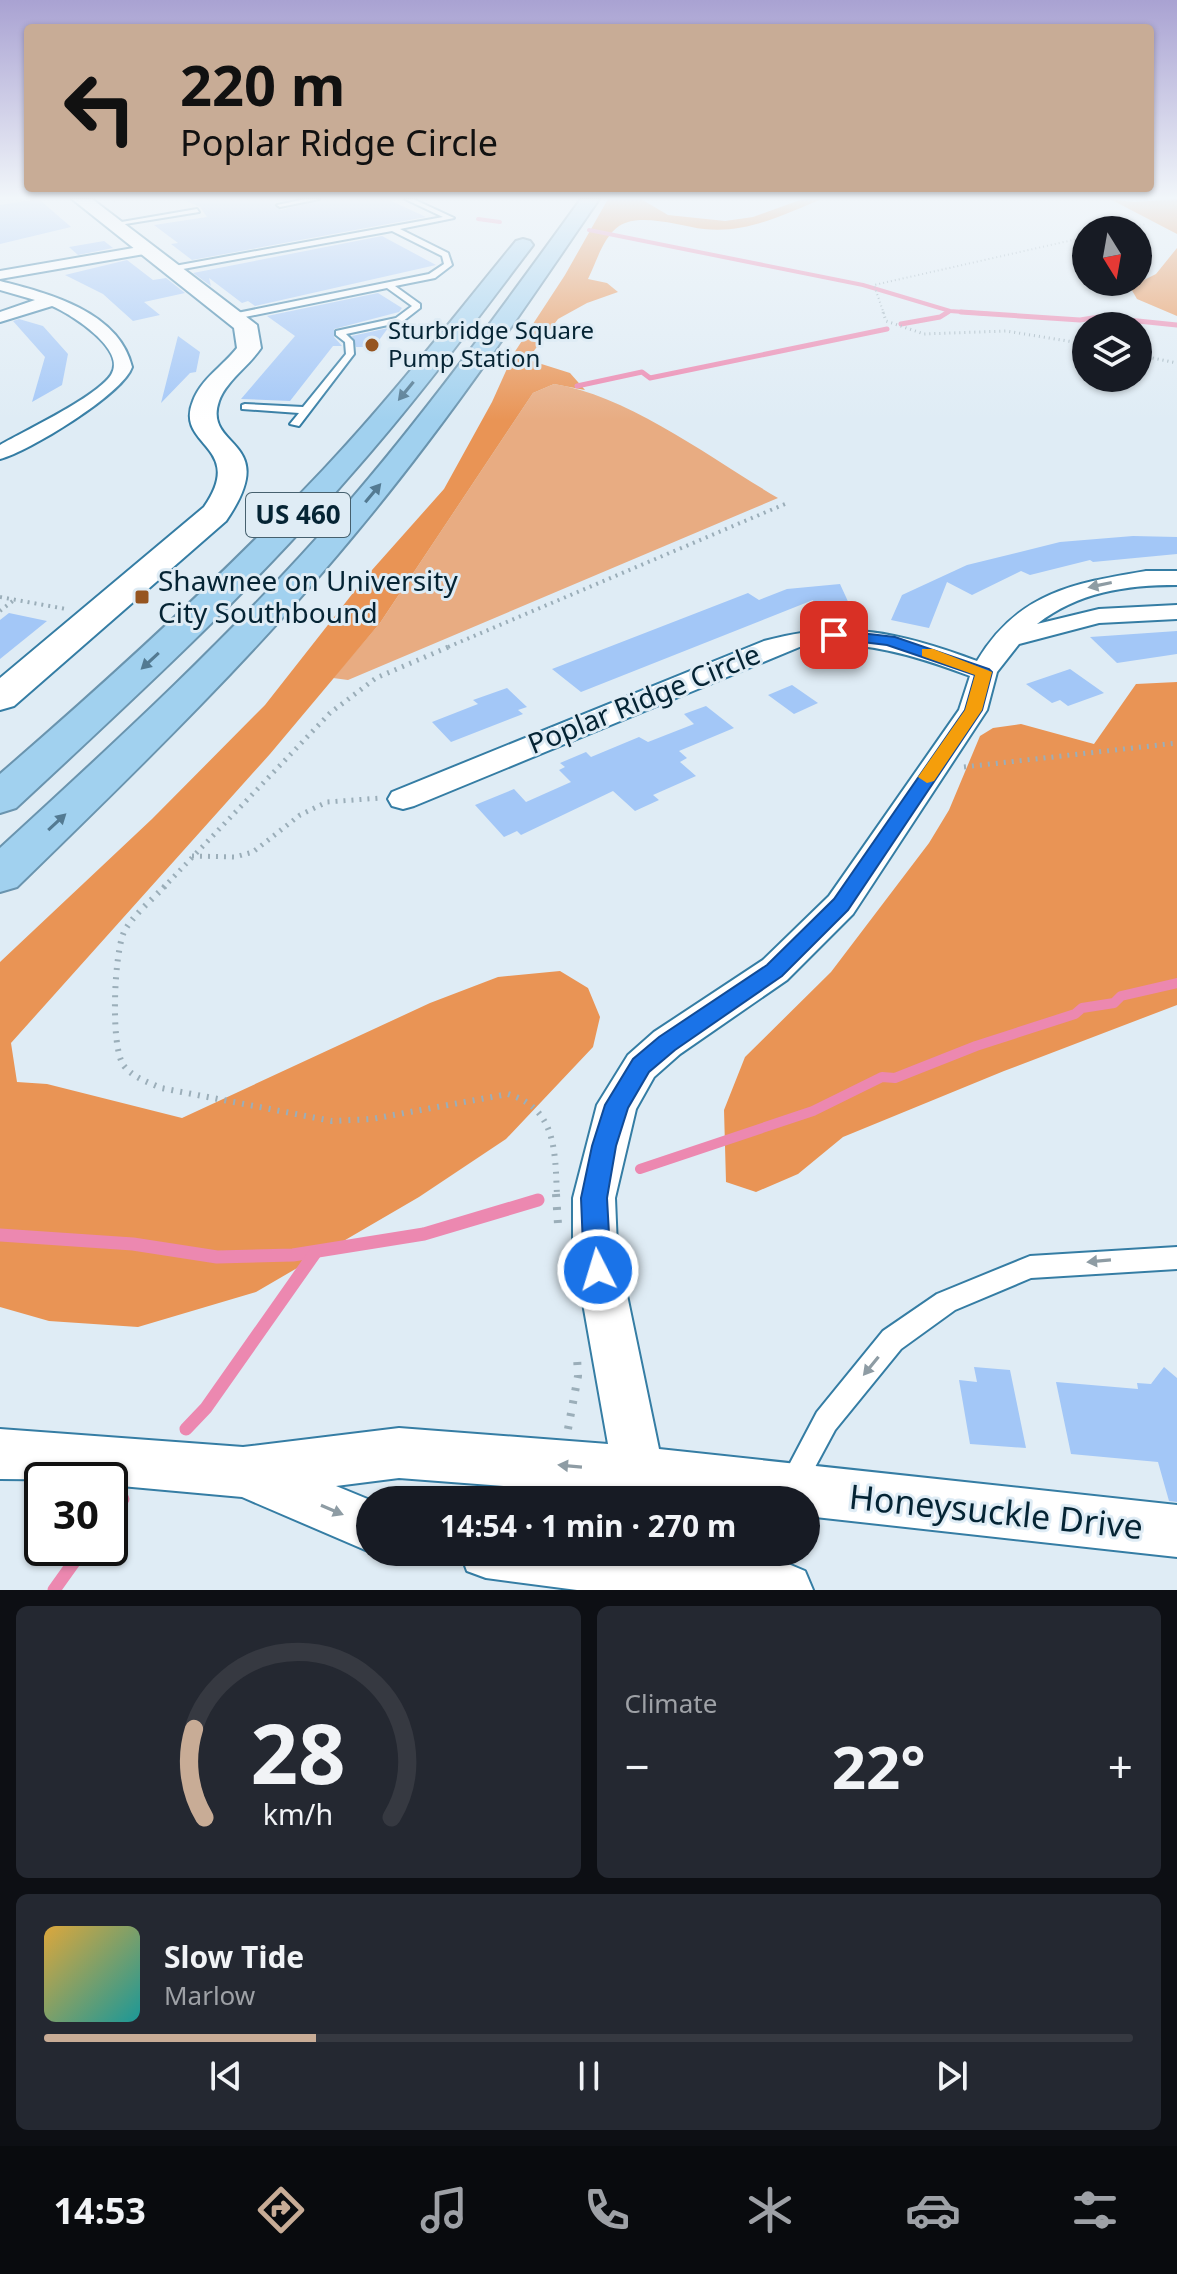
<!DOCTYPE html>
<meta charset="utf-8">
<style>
:root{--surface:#171b24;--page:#242831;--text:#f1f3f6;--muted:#9ea1a6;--line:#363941;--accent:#c8ac96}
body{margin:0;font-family:"Noto Sans",sans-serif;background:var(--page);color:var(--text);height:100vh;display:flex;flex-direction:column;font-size:30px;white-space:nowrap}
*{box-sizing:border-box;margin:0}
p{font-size:26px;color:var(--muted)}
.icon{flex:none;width:44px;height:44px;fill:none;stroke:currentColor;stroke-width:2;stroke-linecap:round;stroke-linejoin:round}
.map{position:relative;height:1590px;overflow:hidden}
.sheet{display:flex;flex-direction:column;gap:16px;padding:16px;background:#0d0f14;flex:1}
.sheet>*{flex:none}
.top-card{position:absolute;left:24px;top:24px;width:1130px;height:168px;border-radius:8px;box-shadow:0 2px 6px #0004;background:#c8ac96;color:#111;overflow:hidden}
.needle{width:52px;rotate:169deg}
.tools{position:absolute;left:1072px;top:216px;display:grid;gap:16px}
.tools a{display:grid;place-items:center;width:80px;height:80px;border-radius:50%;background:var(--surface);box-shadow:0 2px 6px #0004;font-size:40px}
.speed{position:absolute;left:24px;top:1462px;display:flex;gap:16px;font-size:40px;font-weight:700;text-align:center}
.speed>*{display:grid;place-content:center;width:104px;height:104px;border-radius:50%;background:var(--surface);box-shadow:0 2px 6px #0004;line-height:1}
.speed .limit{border:4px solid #111;border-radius:12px;background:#fff;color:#111}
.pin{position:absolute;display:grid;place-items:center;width:68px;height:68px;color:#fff;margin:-34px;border-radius:16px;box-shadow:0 4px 12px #0006}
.me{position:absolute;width:88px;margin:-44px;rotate:355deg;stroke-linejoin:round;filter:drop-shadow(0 0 6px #0008)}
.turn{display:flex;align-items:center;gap:28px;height:168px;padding:0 24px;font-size:36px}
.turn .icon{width:104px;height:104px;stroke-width:2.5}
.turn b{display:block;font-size:56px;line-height:68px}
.big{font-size:60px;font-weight:700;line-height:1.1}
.sheet .tile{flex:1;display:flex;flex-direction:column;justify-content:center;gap:12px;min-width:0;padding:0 28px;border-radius:12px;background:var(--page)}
.sheet .dial{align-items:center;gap:0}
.dial svg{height:208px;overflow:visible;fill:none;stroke:var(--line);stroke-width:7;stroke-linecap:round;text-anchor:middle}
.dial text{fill:var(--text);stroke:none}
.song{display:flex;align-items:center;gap:24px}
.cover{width:96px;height:96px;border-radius:12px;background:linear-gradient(135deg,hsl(40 70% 55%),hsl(180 70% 35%))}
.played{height:8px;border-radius:4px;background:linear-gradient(90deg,var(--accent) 25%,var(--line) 25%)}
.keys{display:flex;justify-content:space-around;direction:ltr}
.heat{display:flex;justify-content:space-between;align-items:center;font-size:44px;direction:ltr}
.sheet .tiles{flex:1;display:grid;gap:16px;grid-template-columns:1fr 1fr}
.tile:last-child{grid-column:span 2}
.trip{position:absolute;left:356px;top:1486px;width:464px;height:80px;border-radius:40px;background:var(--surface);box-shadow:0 2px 6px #0004;font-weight:700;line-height:80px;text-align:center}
.menu{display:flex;height:128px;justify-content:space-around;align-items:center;background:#090b0e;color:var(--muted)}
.menu .icon{width:56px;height:56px}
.menu .on{color:var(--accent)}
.menu b{font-size:36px;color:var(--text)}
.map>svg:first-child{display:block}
.green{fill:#e8ac82}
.forest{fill:#e99455}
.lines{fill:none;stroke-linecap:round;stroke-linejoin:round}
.stream-far3{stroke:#ec88b0;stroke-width:4}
.stream-far2{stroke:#ec88b0;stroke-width:5}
.stream-far1{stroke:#ec88b0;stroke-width:10}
.stream{stroke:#ec88b0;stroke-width:13}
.building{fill:#a3c7f7}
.lane-casing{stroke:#357da4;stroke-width:4}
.street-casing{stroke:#357da4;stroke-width:4}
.secondary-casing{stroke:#357da4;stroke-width:4}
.highway-casing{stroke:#6a94ae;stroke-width:4}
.path-far5{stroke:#9baeb9;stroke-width:2;stroke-dasharray:1 3;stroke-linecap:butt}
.path-far4{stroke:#9baeb9;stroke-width:3;stroke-dasharray:1 4;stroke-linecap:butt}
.path-far3{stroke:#9baeb9;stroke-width:4;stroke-dasharray:2 5;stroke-linecap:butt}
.path-far2{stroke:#9baeb9;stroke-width:5;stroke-dasharray:2 6;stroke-linecap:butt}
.path-far1{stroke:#9baeb9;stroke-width:6;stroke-dasharray:2 7;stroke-linecap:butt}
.path{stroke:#9baeb9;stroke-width:8;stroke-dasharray:3 10;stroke-linecap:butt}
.lane{fill:#fff;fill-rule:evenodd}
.street{fill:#fff;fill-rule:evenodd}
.secondary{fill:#fff;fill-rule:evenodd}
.highway{fill:#a1d1ef;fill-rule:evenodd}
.oneway{fill:#537a92}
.oneway2{fill:#8e9ca4}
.route{fill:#1a73e8;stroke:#114b97;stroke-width:2}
.slow{fill:#f59e0b}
.poi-dot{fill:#965520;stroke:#dfecf5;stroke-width:3}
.labels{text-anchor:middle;stroke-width:6;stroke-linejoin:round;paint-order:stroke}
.far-poi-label{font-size:24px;fill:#052434;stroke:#dfecf5;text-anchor:start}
.shield{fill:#dfecf5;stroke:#46606e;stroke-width:2}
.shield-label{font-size:26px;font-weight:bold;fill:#052434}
.poi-label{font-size:28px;fill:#052434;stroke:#dfecf5;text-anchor:start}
.street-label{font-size:28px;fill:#052434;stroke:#dfecf5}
.near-street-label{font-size:34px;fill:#052434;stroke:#dfecf5}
</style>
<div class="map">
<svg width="1177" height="1590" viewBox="0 0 1177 1590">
<rect width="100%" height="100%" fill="#dfecf5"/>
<path class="green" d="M554,384C628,395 713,460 778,498L348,680L333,678L380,623L533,393Z"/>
<g class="forest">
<path d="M608,199H641L668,215L725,221L753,217L803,199H822C785,214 746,234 704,229C680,226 640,212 619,226C603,237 596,263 588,279L607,283L618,292L587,303L558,319L530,356L532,361L570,373L585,390L554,384L533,393L380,623L270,754L11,1043L17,1082L47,1084L182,1118L430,1003L498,977L560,971L588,988L600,1017L593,1047L506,1139L419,1197L256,1292L138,1327L49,1321L0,1307V962L152,819L265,705L364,579L444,489L492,402L514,353L565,275Z"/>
<polygon points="1110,199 1134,202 1177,199 1177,234"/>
<polygon points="1177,248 1177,316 1137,299 1130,287 1156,274"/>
<polygon points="1177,682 1177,1005 1004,1071 843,1137 798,1174 756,1192 726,1182 724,1110 745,1057 831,972 929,843 949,810 980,736 993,728 1021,724 1094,744 1136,684"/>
</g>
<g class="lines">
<g class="stream-far3">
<polyline points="478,219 500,222"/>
<polyline points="589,230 863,285 950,311 990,314"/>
<polyline points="945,314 949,311"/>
</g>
<g class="stream-far2">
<polyline points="961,312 1080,320 1099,317 1177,325"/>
<polyline points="901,324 940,317 948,312"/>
<polyline points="577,386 642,372 650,378 887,329"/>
</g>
<polyline class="stream-far1" points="640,1169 813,1111 882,1077 895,1078 976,1046 1075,1014 1082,1008 1114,1003 1121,996 1177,983"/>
<g class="stream">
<polyline points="0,1235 133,1244 217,1257 293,1255 424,1234 538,1200"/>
<polyline points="186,1429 206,1408 315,1253"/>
<polyline points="110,1513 123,1499"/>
<polyline points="54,1590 84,1548"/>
</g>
</g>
<g class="building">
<polygon points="182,199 292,199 274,203 281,210 322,199 387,199 426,217 192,260 171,244 178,243 154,225 207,217 200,207"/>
<polygon points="32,200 41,201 71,227 0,244 0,205"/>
<polygon points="382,236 436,265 255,306 248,301 242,303 209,278 211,286 193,273"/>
<polygon points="104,241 113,248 78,255 69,247"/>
<polygon points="127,260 153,280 166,278 185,293 144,302 160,315 133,321 103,294 65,275"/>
<polygon points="378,293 402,308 399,312 334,329 334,337 342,346 333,346 290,401 241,399 295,336 267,316"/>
<polygon points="19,319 43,326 68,354 62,385 32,402 45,357 13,321"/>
<polygon points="388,328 374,347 356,347 352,336"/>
<polygon points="178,336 200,352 196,372 190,373 161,403"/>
<polygon points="1133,536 1177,537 1177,554 1093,562 1090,560 1030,575 1021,571 972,595 947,582 929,628 891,620 902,595 967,565 1060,542"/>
<polygon points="840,584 851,608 815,606 813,600 581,692 552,669 748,593 759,600 787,589"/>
<polygon points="9,613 47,621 0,659 0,620"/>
<polygon points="1177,631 1177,654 1117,663 1090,637"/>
<polygon points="1070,669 1104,693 1068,706 1060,700 1052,703 1026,684"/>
<polygon points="792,685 818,703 794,714 768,695"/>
<polygon points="507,688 527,707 518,710 523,714 451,742 432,722 478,704 473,700"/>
<polygon points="706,706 734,728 679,751 687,758 680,762 696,776 653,795 659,800 635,811 613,791 521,835 517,831 504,837 475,805 514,789 526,802 571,782 559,770 565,767 560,763 586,752 591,757 639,737 648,742 694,724 684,714"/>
<polygon points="974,1367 1010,1370 1026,1448 970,1444 959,1380 977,1382"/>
<polygon points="1164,1367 1177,1378 1177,1502 1169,1501 1158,1462 1071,1454 1056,1382 1138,1389 1137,1383 1151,1384"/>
</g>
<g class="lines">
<defs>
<g id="lane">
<polygon points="306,199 319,199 280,207 277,205"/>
<polygon points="405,199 413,199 454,218 400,229 448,253 452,265 435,278 395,286 420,304 420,308 402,322 346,334 353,341 354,354 299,426 290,424 299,413 242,409 242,405 245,404 303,407 346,354 345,342 336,335 336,331 396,318 412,306 387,288 235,319 232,318 232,314 429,274 444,264 442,256 392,231 172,271 169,267 443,217"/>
<polygon points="197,209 199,212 113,226 110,224"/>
<polygon points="1177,1247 1177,1269 1031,1278 955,1310 901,1349 835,1430 814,1469 814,1484 810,1494 800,1498 790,1494 786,1484 788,1467 817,1412 883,1331 937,1294 1030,1256"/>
</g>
<g id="street">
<polygon points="145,246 150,247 150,253 0,279 0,271"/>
<path d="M0,281C47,293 119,311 132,367C123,394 28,452 0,459V445C26,430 95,398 111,375C128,350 71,314 52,306L0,322V312L35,300L0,290Z"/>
<path d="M1146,571H1177V585C1126,585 1078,592 1037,624L1099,609L1177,605V619L1099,623L1019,644L997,672L987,710L853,914L787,980L680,1054L654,1077L636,1109L615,1198L617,1247L659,1449L1177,1505V1557L806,1516V1500H618V1495L399,1478L336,1486L370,1500V1552L242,1497L110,1485V1480L0,1479V1429L243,1447L399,1428L608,1444L573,1247V1198L597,1105L628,1055L654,1032L763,960L829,896L959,710L970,676C914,655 862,639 802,646L414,806L403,809L392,806L388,799L392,792L764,641C843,619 902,633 977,661C1018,592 1075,583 1146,571Z"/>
<polygon points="460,1552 697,1552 786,1563 805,1571 813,1590 577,1590 486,1578 467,1571"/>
</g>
<path id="secondary" d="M72,199H92L257,325L261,348C249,366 226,381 219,401C202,450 283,438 226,521L14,706L0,710V678L204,507C247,445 174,447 193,401C201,379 223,366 237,348L234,328Z"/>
<g id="highway">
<path d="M581,199H599C524,309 449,420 364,523C258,653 137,770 17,887L0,892V848C118,740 235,632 341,511C427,412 504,305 581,199Z"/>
<path d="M523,239L530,241L533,245L530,249C471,327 413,405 348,478C246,596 130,702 16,808L0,813V774C112,677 222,577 324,469C392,397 453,318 516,241Z"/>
</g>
</defs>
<use href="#lane" class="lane-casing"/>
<use href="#street" class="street-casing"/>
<use href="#secondary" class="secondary-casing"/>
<use href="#highway" class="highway-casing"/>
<g class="path-far5">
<polyline points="114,201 130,199"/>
<polyline points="1120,230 1146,224"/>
<polyline points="884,314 874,285 1086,237"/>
</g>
<g class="path-far4">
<polyline points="883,312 886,321 924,334 1006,331 1086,344"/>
<polyline points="1138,355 1177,363"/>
</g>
<g class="path-far3">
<polyline points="0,597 66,609"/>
<polyline points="0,611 14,600"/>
<polyline points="448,647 785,504"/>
</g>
<g class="path-far2">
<polyline points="964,767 1177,743"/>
<polyline points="192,856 235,857 253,852 300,815 327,802 381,798"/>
<polyline points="163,888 330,713 376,678 453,645"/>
</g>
<path class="path-far1" d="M165,886C153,899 132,916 124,932C114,954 110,1048 124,1066C134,1078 148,1082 161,1088L332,1121L372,1119L508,1094C557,1109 555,1152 557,1196"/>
<g class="path">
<polyline points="556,1194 558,1224"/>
<polyline points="568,1429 578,1376 577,1356"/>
</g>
<use href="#lane" class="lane"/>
<use href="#street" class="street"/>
<use href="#secondary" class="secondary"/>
<use href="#highway" class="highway"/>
</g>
<defs><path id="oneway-solid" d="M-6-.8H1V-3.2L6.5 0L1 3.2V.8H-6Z" transform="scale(2)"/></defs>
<g class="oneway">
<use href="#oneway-solid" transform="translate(406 391) rotate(129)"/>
<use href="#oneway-solid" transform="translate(373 493) rotate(-50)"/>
<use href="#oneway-solid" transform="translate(150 661) rotate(137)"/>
<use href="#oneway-solid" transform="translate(57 822) rotate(-43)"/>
</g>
<g class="oneway2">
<use href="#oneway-solid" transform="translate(1100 585) rotate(168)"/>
<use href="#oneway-solid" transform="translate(1099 1261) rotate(175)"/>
<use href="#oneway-solid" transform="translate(871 1366) rotate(129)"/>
<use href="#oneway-solid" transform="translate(570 1466) rotate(-175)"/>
<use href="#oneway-solid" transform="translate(332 1510) rotate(23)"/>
</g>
<linearGradient id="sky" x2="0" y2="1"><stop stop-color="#a9a2d2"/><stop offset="0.47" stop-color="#f1f6fa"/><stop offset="1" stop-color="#f1f6fa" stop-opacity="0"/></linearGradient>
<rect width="1177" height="421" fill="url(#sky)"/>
<polygon class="route" points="834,630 895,637 989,669 992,672 982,710 848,910 782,976 675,1050 649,1072 628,1108 616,1146 607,1198 611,1270 607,1279 598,1283 588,1279 584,1270 581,1198 592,1146 605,1105 633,1059 659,1037 767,965 834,899 965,710 975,675 887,645 829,638 827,635"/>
<polygon class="slow" points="922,649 933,649 992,672 982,710 934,781 927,783 918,777 965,710 975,675 922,656"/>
<g class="poi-dot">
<circle cx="372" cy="345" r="8"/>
<rect x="134" y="589" width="16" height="16" rx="4"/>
</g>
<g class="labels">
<g class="far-poi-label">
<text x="388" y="339">Sturbridge Square<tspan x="388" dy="28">Pump Station</tspan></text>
</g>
<rect class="shield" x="246" y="493" width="104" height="44" rx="6"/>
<g class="shield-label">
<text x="298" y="524">US 460</text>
</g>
<g class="poi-label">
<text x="158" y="591">Shawnee on University<tspan x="158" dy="32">City Southbound</tspan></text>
</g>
<g class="street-label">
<text transform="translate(644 699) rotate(-22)" y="10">Poplar Ridge Circle</text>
</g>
<g class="near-street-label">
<text transform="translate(996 1512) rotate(6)" y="12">Honeysuckle Drive</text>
</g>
</g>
</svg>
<div class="tools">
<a><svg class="needle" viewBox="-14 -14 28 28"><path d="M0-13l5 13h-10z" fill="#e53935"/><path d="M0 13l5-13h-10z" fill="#9ea1a6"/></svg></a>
<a><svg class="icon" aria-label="layers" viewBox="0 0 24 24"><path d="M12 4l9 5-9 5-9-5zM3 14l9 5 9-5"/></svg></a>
</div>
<div class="speed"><div class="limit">30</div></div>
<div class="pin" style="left:834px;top:635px;background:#d93025"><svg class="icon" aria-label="arrive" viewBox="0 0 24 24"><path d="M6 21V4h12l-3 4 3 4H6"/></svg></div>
<svg class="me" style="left:598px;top:1270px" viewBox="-20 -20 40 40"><circle r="17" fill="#1a73e8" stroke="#fff" stroke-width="3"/><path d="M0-11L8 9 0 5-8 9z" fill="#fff"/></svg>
<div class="trip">14:54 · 1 min · 270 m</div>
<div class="top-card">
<div class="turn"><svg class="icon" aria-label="left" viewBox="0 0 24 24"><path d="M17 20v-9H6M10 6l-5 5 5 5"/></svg><div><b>220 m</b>Poplar Ridge Circle</div></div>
</div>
</div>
<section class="sheet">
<div class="tiles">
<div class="tile dial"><svg viewBox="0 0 100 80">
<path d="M14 69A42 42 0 1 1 86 69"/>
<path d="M14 69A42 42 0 0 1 10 35" stroke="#c8ac96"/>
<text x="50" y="56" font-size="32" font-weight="700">28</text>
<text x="50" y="72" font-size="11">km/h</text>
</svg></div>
<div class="tile"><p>Climate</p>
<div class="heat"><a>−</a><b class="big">22°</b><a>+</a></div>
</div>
<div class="tile">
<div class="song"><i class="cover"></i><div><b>Slow Tide</b><p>Marlow</p></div></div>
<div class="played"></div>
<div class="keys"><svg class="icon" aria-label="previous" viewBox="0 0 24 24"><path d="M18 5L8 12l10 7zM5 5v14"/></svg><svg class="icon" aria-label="pause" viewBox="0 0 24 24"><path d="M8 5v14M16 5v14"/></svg><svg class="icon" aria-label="next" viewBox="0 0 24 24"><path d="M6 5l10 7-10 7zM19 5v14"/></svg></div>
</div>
</div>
</section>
<nav class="menu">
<b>14:53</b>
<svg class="icon on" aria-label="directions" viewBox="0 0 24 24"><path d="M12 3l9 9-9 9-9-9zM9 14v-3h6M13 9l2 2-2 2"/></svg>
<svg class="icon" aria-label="music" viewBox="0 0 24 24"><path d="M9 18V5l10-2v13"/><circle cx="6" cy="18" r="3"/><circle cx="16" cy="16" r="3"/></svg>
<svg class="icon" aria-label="phone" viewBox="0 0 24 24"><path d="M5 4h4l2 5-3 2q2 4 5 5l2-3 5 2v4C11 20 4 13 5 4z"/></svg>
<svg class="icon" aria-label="climate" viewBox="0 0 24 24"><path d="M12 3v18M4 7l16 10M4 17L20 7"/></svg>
<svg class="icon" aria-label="car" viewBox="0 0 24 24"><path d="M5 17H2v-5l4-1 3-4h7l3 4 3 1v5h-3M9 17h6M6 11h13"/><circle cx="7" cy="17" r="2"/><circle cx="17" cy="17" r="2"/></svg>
<svg class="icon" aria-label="filters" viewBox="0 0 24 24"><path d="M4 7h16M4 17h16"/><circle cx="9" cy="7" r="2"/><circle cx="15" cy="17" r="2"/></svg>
</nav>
